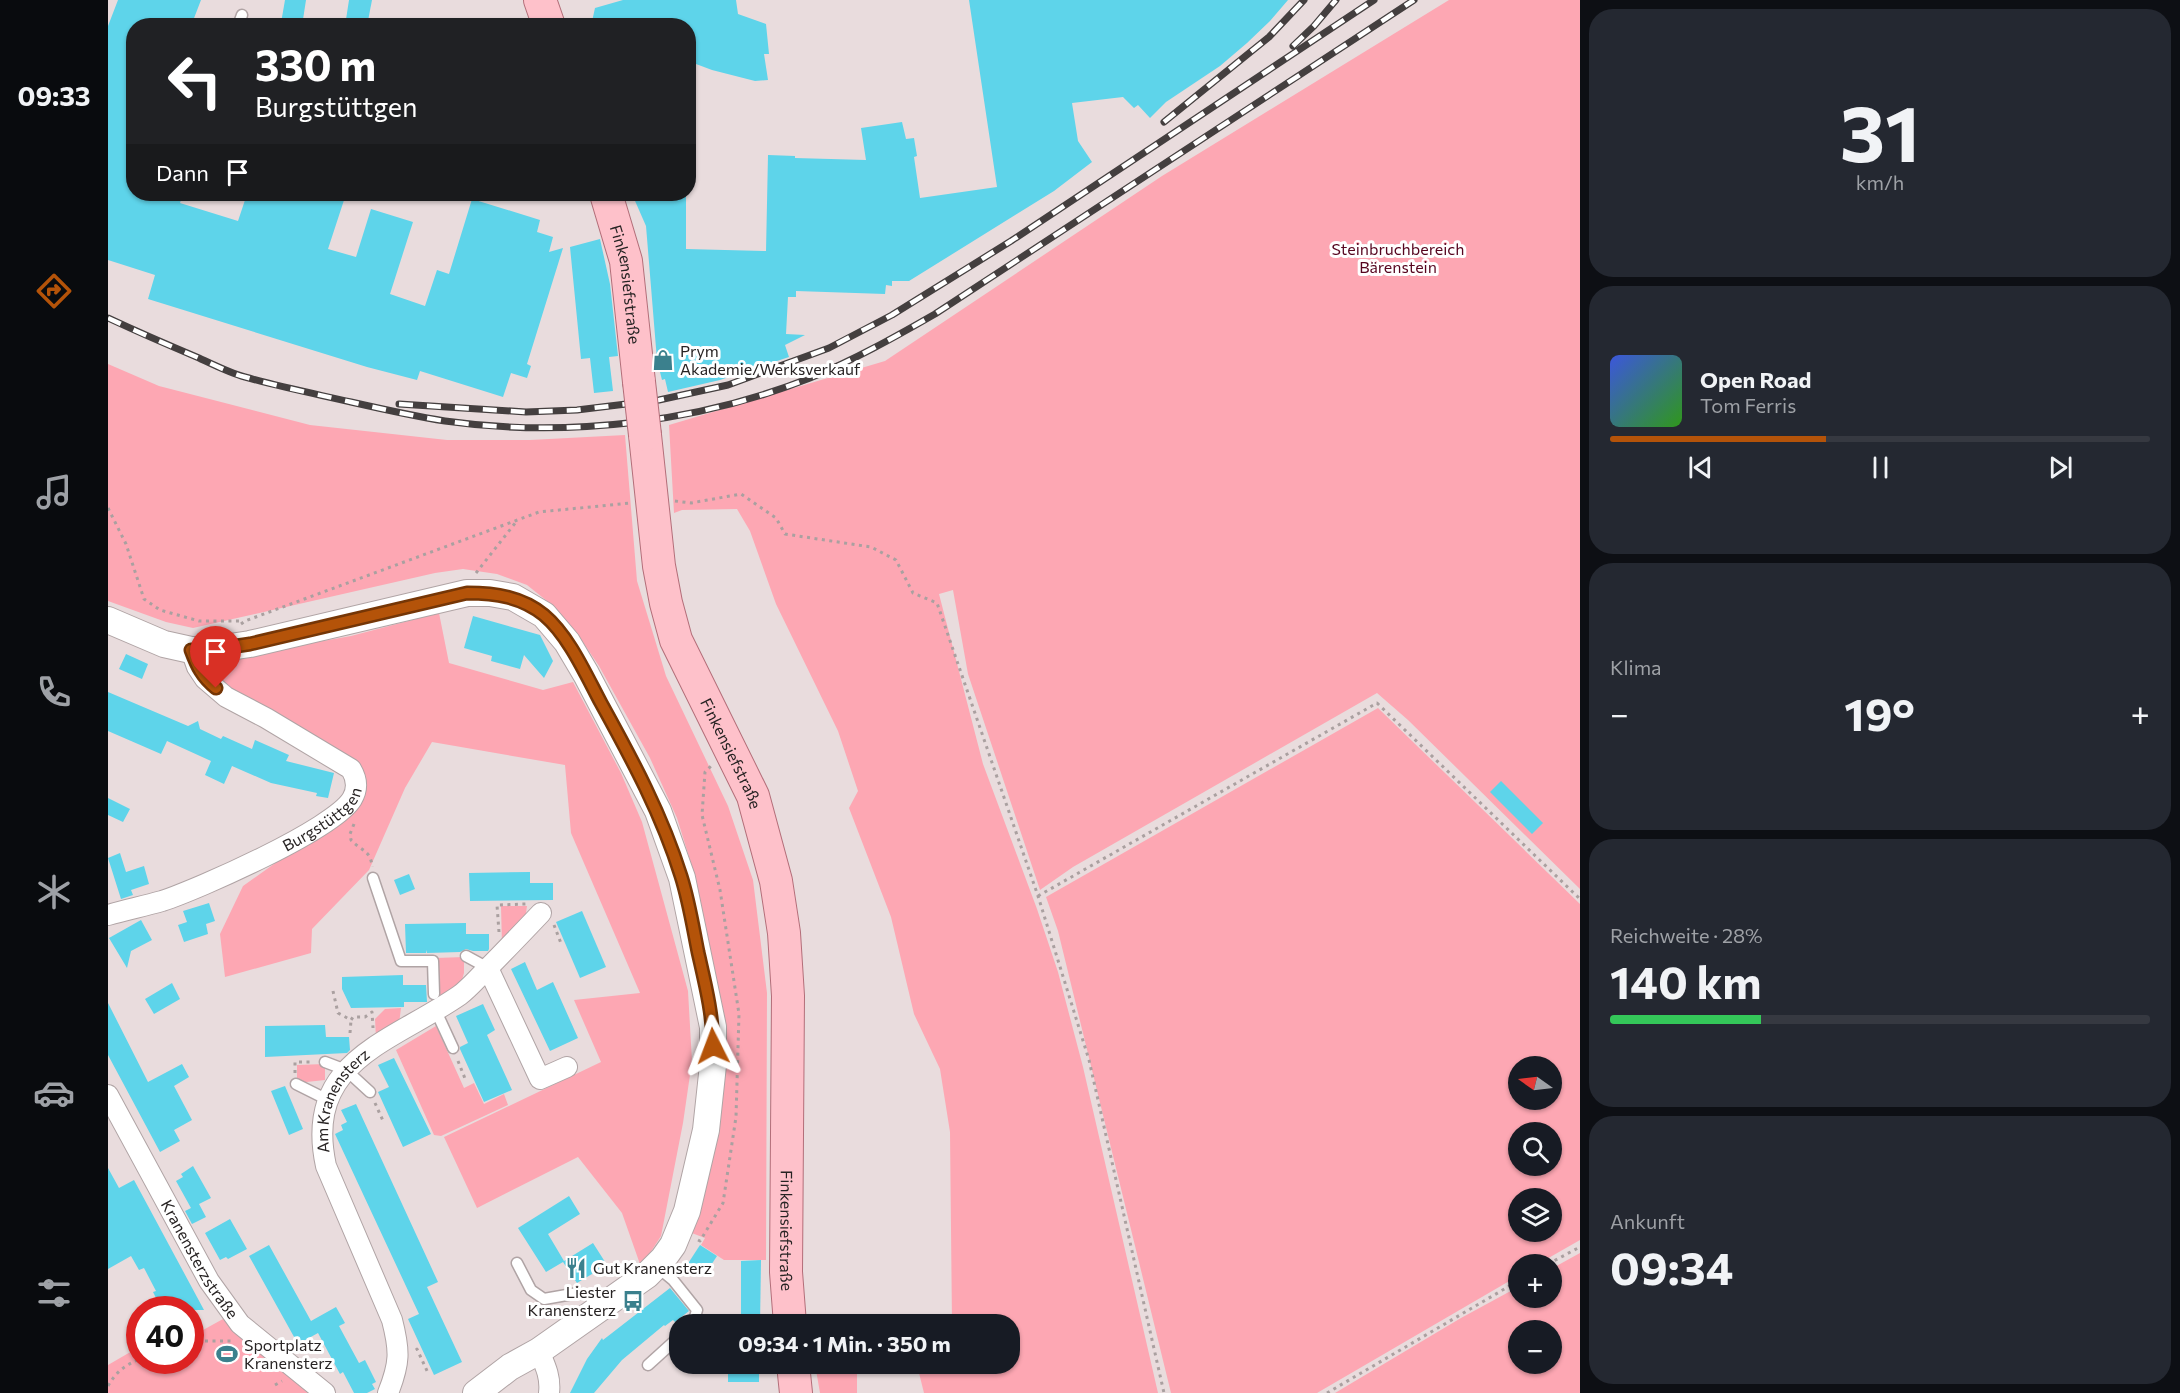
<!DOCTYPE html>
<html lang="de">
<meta charset="utf-8">
<style>
:root{--surface:#171b24;--page:#242831;--text:#f1f3f6;--muted:#9ea1a6;--line:#363941;--accent:#b45309}
body{margin:0;font-family:Commissioner,sans-serif;background:var(--page);color:var(--text);height:100vh;display:flex;flex-direction:column;font-size:22px;white-space:nowrap}
*{box-sizing:border-box;margin:0}
p{font-size:20px;color:var(--muted)}
.icon{flex:none;width:33px;height:33px;fill:none;stroke:currentColor;stroke-width:2;stroke-linecap:round;stroke-linejoin:round}
.map{position:relative;flex:1;overflow:hidden}
.sheet{display:flex;flex-direction:column;gap:9px;padding:9px;background:#0d0f14;width:600px}
.sheet>*{flex:none}
.top-card{position:absolute;left:18px;top:18px;width:570px;height:183px;border-radius:24px;box-shadow:0 2px 4px #0004;background:#202124;color:#fff;overflow:hidden}
.needle{width:39px;rotate:284deg}
.controls{position:absolute;left:1400px;top:1056px;display:grid;gap:12px}
.controls a{display:grid;place-items:center;width:54px;height:54px;border-radius:50%;background:var(--surface);box-shadow:0 2px 4px #0004;font-size:30px}
.speed{position:absolute;left:18px;top:1296px;display:flex;gap:12px;font-size:30px;font-weight:700;text-align:center}
.speed>*{display:grid;place-content:center;width:78px;height:78px;border-radius:50%;background:var(--surface);box-shadow:0 2px 4px #0004;line-height:1}
.speed .limit{border:9px solid #d22;background:#fff;color:#111}
.pin{position:absolute;display:grid;place-items:center;width:51px;height:51px;color:#fff;margin:-62px -26px;border-radius:50% 50% 50% 0;rotate:-45deg;box-shadow:0 0 6px #0007}
.pin .icon{rotate:45deg}
.me{position:absolute;width:66px;margin:-33px;rotate:357deg;stroke-linejoin:round;filter:drop-shadow(0 0 4px #0008)}
.turn{display:flex;align-items:center;gap:21px;height:126px;padding:0 30px;font-size:27px}
.turn .icon{width:78px;height:78px;stroke-width:2.5}
.turn b{display:block;font-size:42px;line-height:51px}
.then{display:flex;align-items:center;height:57px;padding:0 30px;background:#0003;gap:12px;font-size:22px}
.big{font-size:45px;font-weight:700;line-height:1.1}
.sheet .card{flex:1;display:flex;flex-direction:column;justify-content:center;gap:9px;min-width:0;padding:0 21px;border-radius:24px;background:var(--page)}
.sheet .dial{align-items:center;gap:0}
.dial b{font-size:78px;line-height:1}
.song{display:flex;align-items:center;gap:18px}
.cover{width:72px;height:72px;border-radius:9px;background:linear-gradient(135deg,hsl(230 70% 55%),hsl(110 70% 35%))}
.played{height:6px;border-radius:3px;background:linear-gradient(90deg,var(--accent) 40%,var(--line) 40%)}
.keys{display:flex;justify-content:space-around;direction:ltr}
.heat{display:flex;justify-content:space-between;align-items:center;font-size:33px;direction:ltr}
.charge{height:9px;border-radius:4px;background:linear-gradient(90deg,#34c759 28%,var(--line) 0)}
.trip{position:absolute;left:561px;top:1314px;width:351px;height:60px;border-radius:24px;background:var(--surface);box-shadow:0 2px 4px #0004;font-weight:700;line-height:60px;text-align:center}
main{display:flex;flex:1;min-height:0}
.dock{display:flex;flex-direction:column;width:108px;justify-content:space-around;align-items:center;background:#090b0e;color:var(--muted)}
.dock .icon{width:42px;height:42px}
.dock .current{color:var(--accent)}
.dock b{font-size:27px;color:var(--text)}
.map>svg:first-child{display:block}
.green{fill:#fda7b3;fill-rule:evenodd}
.building{fill:#5ed4ea}
.lines{fill:none;stroke-linecap:round;stroke-linejoin:round}
.service-casing{stroke:#b0a4a5;stroke-width:13}
.minor-casing{stroke:#b0a4a5;stroke-width:22}
.tertiary-casing{stroke:#b0a4a5;stroke-width:28}
.primary-casing{stroke:#b36e79;stroke-width:34}
.path{stroke:#aaa0a0;stroke-width:3;stroke-dasharray:3 4.5;stroke-linecap:butt}
.service{stroke:#fff;stroke-width:10}
.minor{stroke:#fff;stroke-width:20}
.tertiary{stroke:#fff;stroke-width:26}
.primary{stroke:#fec1ca;stroke-width:32}
.rail-casing{stroke:#443f3f;stroke-width:7}
.rail{stroke:#fff;stroke-width:4.5;stroke-dasharray:14;stroke-linecap:butt}
.primary-bridge-casing{stroke:#b36e79;stroke-width:34;stroke-linecap:butt}
.primary-bridge{stroke:#fec1ca;stroke-width:32}
.route-casing{stroke:#753606;stroke-width:15}
.route{stroke:#b45309;stroke-width:10}
.labels{text-anchor:middle;stroke-width:6;stroke-linejoin:round;paint-order:stroke}
.park-label{font-size:16px;fill:#56051f;stroke:#fff}
.street-label{font-size:16px;fill:#272323;stroke:#fff}
.poi-label{font-size:16px;fill:#272323;stroke:#fff;text-anchor:start}
</style>
<main>
<nav class="dock">
<b>09:33</b>
<svg class="icon current" aria-label="directions" viewBox="0 0 24 24"><path d="M12 3l9 9-9 9-9-9zM9 14v-3h6M13 9l2 2-2 2"/></svg>
<svg class="icon" aria-label="music" viewBox="0 0 24 24"><path d="M9 18V5l10-2v13"/><circle cx="6" cy="18" r="3"/><circle cx="16" cy="16" r="3"/></svg>
<svg class="icon" aria-label="phone" viewBox="0 0 24 24"><path d="M5 4h4l2 5-3 2q2 4 5 5l2-3 5 2v4C11 20 4 13 5 4z"/></svg>
<svg class="icon" aria-label="climate" viewBox="0 0 24 24"><path d="M12 3v18M4 7l16 10M4 17L20 7"/></svg>
<svg class="icon" aria-label="car" viewBox="0 0 24 24"><path d="M5 17H2v-5l4-1 3-4h7l3 4 3 1v5h-3M9 17h6M6 11h13"/><circle cx="7" cy="17" r="2"/><circle cx="17" cy="17" r="2"/></svg>
<svg class="icon" aria-label="filters" viewBox="0 0 24 24"><path d="M4 7h16M4 17h16"/><circle cx="9" cy="7" r="2"/><circle cx="15" cy="17" r="2"/></svg>
</nav>
<div class="map">
<svg width="1472" height="1393" viewBox="0 0 1472 1393">
<rect width="100%" height="100%" fill="#e9dcdd"/>
<g class="green">
<polygon points="1341,0 1472,0 1472,889 1300,720 1269,693 965,867 932,890 860,674 845,590 831,594 875,764 929,909 950,972 975,1067 1050,1393 816,1393 810,1369 749,1371 749,1393 712,1393 707,1364 902,1364 902,1324 844,1324 842,1132 832,1069 806,1014 783,917 741,808 750,791 730,731 668,604 642,531 629,509 574,510 566,513 561,425 777,361 1054,176"/>
<polygon points="0,364 51,386 202,425 339,440 422,440 517,435 529,581 558,676 620,806 645,880 659,993 658,1260 616,1260 593,1245 597,1238 581,1232 614,1067 611,990 586,873 569,818 542,758 491,666 470,635 444,605 419,585 389,574 355,569 327,573 85,628 58,622 0,601"/>
<polygon points="331,613 341,663 435,690 465,682 513,773 534,822 580,991 584,1061 575,1123 553,1236 533,1267 514,1213 470,1157 369,1208 336,1137 493,1062 466,1000 532,993 463,833 457,765 324,742 297,788 261,870 204,929 203,953 117,977 112,934 135,886 187,849 229,826 247,806 257,776 249,762 106,681 113,659 243,636"/>
<path d="M1270,708L1472,904V1240L1430,1264H1410V1276L1209,1393H1063L950,931L938,897ZM1410,1066H1443V1100H1410ZM1410,1132H1443V1166H1410ZM1410,1198H1443V1232H1410Z"/>
<polygon points="393,906 419,906 417,920 394,945"/>
<polygon points="356,957 356,973 352,987 329,1001 328,958"/>
<polygon points="293,1008 291,1024 268,1038 267,1019 277,1009"/>
<polygon points="328,1026 356,1088 366,1083 376,1104 396,1094 400,1105 333,1136 326,1135 288,1050"/>
<polygon points="217,1064 217,1080 189,1083 189,1065"/>
<path d="M1472,1253V1393H1227L1353,1318L1410,1287V1298H1443V1269ZM1410,1330H1443V1364H1410Z"/>
<polygon points="115,1319 200,1393 0,1393 0,1365 31,1347 32,1360 82,1360 83,1335 86,1335"/>
</g>
<g class="building">
<polygon points="10,0 93,0 83,26 26,26 26,194 75,194 72,203 130,221 139,194 238,194 220,249 248,257 263,209 305,222 282,294 317,306 329,270 341,274 364,199 432,220 429,232 445,237 441,252 455,248 419,364 423,366 419,378 403,373 395,397 312,371 309,380 259,367 40,299 47,275 0,260 0,26"/>
<polygon points="177,0 198,0 194,26 173,23"/>
<polygon points="241,0 264,0 259,26 237,26"/>
<polygon points="515,0 628,0 630,14 658,24 661,54 656,54 660,80 647,81 604,70 580,61 580,26 483,26 487,8"/>
<polygon points="861,0 1180,0 1162,21 1139,43 1112,66 1058,102 1042,118 1030,105 1026,108 1015,97 964,103 970,141 984,162 946,191 801,281 784,281 784,286 778,285 777,294 688,291 688,297 680,297 678,334 697,335 677,345 681,357 612,380 560,392 557,379 554,380 549,360 538,226 524,194 578,194 578,249 658,251 660,155 687,156 687,158 758,160 753,128 794,122 798,139 806,138 809,156 806,157 812,198 889,187"/>
<polygon points="492,239 502,284 510,356 501,357 505,391 486,393 482,358 473,359 462,247"/>
<polygon points="365,616 432,635 445,661 436,678 416,655 412,669 383,661 384,656 356,648"/>
<polygon points="18,654 40,664 34,679 11,669"/>
<polygon points="0,692 80,726 90,721 92,729 113,739 115,736 144,749 147,740 181,755 178,761 226,773 220,798 208,796 209,793 163,783 124,766 116,784 97,775 103,761 59,741 53,754 0,731"/>
<polygon points="1393,781 1435,823 1424,834 1382,792"/>
<polygon points="0,798 22,809 15,822 0,815"/>
<polygon points="12,853 18,872 36,866 41,884 23,890 25,895 13,899 0,858"/>
<polygon points="422,872 422,883 445,883 445,900 362,901 361,873"/>
<polygon points="301,874 307,889 292,895 286,880"/>
<polygon points="101,903 107,921 98,924 100,934 76,942 70,925 79,922 75,911"/>
<polygon points="474,911 498,967 472,978 448,922"/>
<polygon points="33,920 44,940 23,951 19,968 1,938"/>
<polygon points="358,923 358,934 381,934 381,949 380,951 365,951 358,949 352,952 319,953 318,950 318,953 298,953 297,924"/>
<polygon points="417,962 429,990 445,982 470,1038 442,1051 403,969"/>
<polygon points="295,975 295,985 318,985 319,1002 296,1002 296,1007 243,1008 234,989 234,977"/>
<polygon points="64,983 72,999 46,1014 37,999"/>
<polygon points="0,1003 40,1082 74,1064 81,1077 66,1086 84,1120 66,1130 72,1141 52,1152 0,1055"/>
<polygon points="375,1004 387,1030 379,1035 404,1090 376,1102 352,1049 352,1047 360,1043 348,1016"/>
<polygon points="217,1025 218,1037 241,1037 242,1050 239,1053 157,1057 157,1026"/>
<polygon points="286,1058 323,1134 295,1147 270,1092 281,1087 270,1065"/>
<polygon points="177,1086 195,1129 181,1135 163,1091"/>
<polygon points="248,1104 330,1282 319,1287 354,1362 326,1375 300,1319 311,1314 227,1134 235,1130 233,1125 239,1122 233,1110"/>
<polygon points="85,1166 103,1198 91,1204 98,1217 84,1224 77,1211 83,1208 68,1181 75,1177 73,1174"/>
<polygon points="0,1168 11,1188 26,1180 96,1310 54,1310 45,1292 48,1291 36,1268 31,1270 23,1256 0,1269"/>
<polygon points="461,1196 472,1214 440,1234 456,1261 485,1243 499,1265 469,1283 455,1262 438,1272 410,1228"/>
<polygon points="122,1219 139,1249 120,1259 118,1257 112,1260 97,1233"/>
<polygon points="161,1245 203,1321 228,1307 237,1323 231,1326 251,1363 257,1360 268,1382 264,1384 267,1389 259,1393 246,1393 235,1372 232,1374 210,1333 190,1344 141,1256"/>
<polygon points="592,1245 609,1256 596,1276 579,1265"/>
<polygon points="653,1260 652,1324 633,1324 633,1261"/>
<polygon points="562,1288 581,1311 567,1322 565,1320 557,1326 556,1325 514,1360 486,1393 462,1393 479,1359 494,1338 495,1340"/>
<rect x="620" y="1364" width="31" height="18"/>
</g>
<g class="lines">
<defs>
<g id="service">
<polyline points="130,26 134,15"/>
<polyline points="265,878 293,961 325,961 326,994"/>
<polyline points="358,956 380,968"/>
<polyline points="327,1009 345,1048"/>
<polyline points="217,1062 238,1070 262,1092"/>
<polyline points="188,1084 220,1100"/>
<polyline points="409,1263 423,1290 436,1299 470,1293 481,1295 490,1308"/>
<polyline points="548,1266 565,1280 589,1310 585,1324"/>
<polyline points="540,1365 572,1336"/>
</g>
<g id="minor">
<path id="s1" d="M0,915C18,910 36,906 54,901C91,889 226,829 244,799C250,789 249,779 243,769L158,718L118,697L97,679L89,667L83,650"/>
<polyline points="380,968 432,1079 459,1067"/>
<path id="s2" d="M0,1095L101,1281L132,1324L217,1393"/>
<path d="M431,1351C437,1365 443,1377 441,1393"/>
<path id="s3" d="M280,1393C292,1363 292,1351 284,1320L218,1166C195,1060 283,1043 352,995C360,989 368,980 375,973C395,953 414,933 433,913"/>
</g>
<polyline id="tertiary" points="0,620 56,644 83,650 102,650 142,644 359,593 382,593 405,597 436,615 459,642 478,674 550,811 574,878 605,1027 605,1065 598,1130 579,1211 565,1245 555,1259 539,1275 431,1351 402,1367 368,1393"/>
<g id="primary">
<polyline points="432,0 441,26"/>
<path id="s4" d="M498,194L518,261L531,382"/>
<path id="s5" d="M537,435L551,566L558,603L568,640L645,796L668,881L676,933L680,996L678,1272L682,1324"/>
<polyline points="685,1364 688,1393"/>
</g>
</defs>
<use href="#service" class="service-casing"/>
<use href="#minor" class="minor-casing"/>
<use href="#tertiary" class="tertiary-casing"/>
<use href="#primary" class="primary-casing"/>
<g class="path">
<polyline points="567,501 583,503 633,494 668,518 677,534 763,547 788,560 805,593 829,603 930,896 981,1060 1056,1393"/>
<polyline points="0,508 18,544 36,599 52,610 91,621 135,621"/>
<polyline points="368,573 408,522"/>
<polyline points="133,624 137,621 431,512 522,503"/>
<path d="M246,824L242,834L243,840C253,851 263,850 264,867"/>
<polyline points="930,896 1269,703 1472,899"/>
<polyline points="446,925 454,946"/>
<polyline points="391,932 389,905 418,904"/>
<polyline points="225,991 230,1013 243,1020 245,1017 257,1017 264,1012 265,1028"/>
<polyline points="242,1033 243,1020"/>
<polyline points="350,1061 358,1081"/>
<polyline points="187,1073 187,1062 205,1062"/>
<polyline points="267,1103 276,1123"/>
<polyline points="590,1240 592,1241 615,1203 628,1117 631,1014 612,890 594,815 597,772 604,765"/>
<polyline points="1440,1264 1472,1247"/>
<polyline points="82,1341 123,1341"/>
<polyline points="308,1350 309,1349 320,1373"/>
<polyline points="167,1385 174,1381"/>
<path d="M0,1386C8,1372 17,1365 32,1359"/>
<polyline points="1219,1393 1410,1281"/>
</g>
<use href="#service" class="service"/>
<use href="#minor" class="minor"/>
<use href="#tertiary" class="tertiary"/>
<use href="#primary" class="primary"/>
<defs>
<g id="rail">
<polyline points="1185,46 1206,26 1228,0"/>
<polyline points="1056,122 1161,37 1196,0"/>
<path d="M0,318C30,332 60,345 91,358C106,365 122,373 137,377C172,387 208,394 243,402C274,409 305,416 337,421C458,438 589,423 702,378C746,360 787,337 827,314L1306,0"/>
<polyline points="291,404 418,412 469,410 551,400 620,385 721,348 784,315 903,241 1266,0"/>
</g>
</defs>
<use href="#rail" class="rail-casing"/>
<use href="#rail" class="rail"/>
<defs>
<polyline id="primary-bridge" points="531,382 537,435"/>
</defs>
<use href="#primary-bridge" class="primary-bridge-casing"/>
<use href="#primary-bridge" class="primary-bridge"/>
</g>
<g class="lines">
<defs>
<path id="route" d="M108,688C94,677 89,666 83,650H102L142,644L359,593C388,593 414,597 436,615C461,636 478,675 493,703C524,759 554,815 573,876C581,901 585,927 590,952C597,983 605,1014 605,1046"/>
</defs>
<use href="#route" class="route-casing"/>
<use href="#route" class="route"/>
</g>
<defs>
<symbol id="shop-bare" viewBox="-9 -9 18 18"><path d="M-5-2.5h2.3a2.7 3.5 0 0 1 5.4 0H5L5.5 6h-11ZM-1.5-2.5h3a1.5 2.3 0 0 0-3 0Z" fill="#3b808d" stroke="#fff" stroke-width="2.5" paint-order="stroke"/></symbol>
<symbol id="restaurant-bare" viewBox="-9 -9 18 18"><path d="M-5-6h1v4h1v-4h1v4h1v-4h1v5L-1.5 .5V6h-2V.5L-5-1ZM5-6V6H3V1.5H1.5Q1.5-4 5-6Z" fill="#3b808d" stroke="#fff" stroke-width="2.5" paint-order="stroke"/></symbol>
<symbol id="bus-bare" viewBox="-9 -9 18 18"><path d="M-5-6H5V4H4V6H2V4H-2V6H-4V4H-5ZM-3.5-4V0h7V-4ZM-3.5 1.2v1.5H-2V1.2ZM2 1.2v1.5H3.5V1.2Z" fill="#3b808d" stroke="#fff" stroke-width="2.5" paint-order="stroke"/></symbol>
<symbol id="stadium-bare" viewBox="-9 -9 18 18"><path d="M0-5a6.5 5 0 1 0 0 10a6.5 5 0 1 0 0-10ZM-3.5-1.8h7v3.6h-7Z" fill="#3b808d" stroke="#fff" stroke-width="2.5" paint-order="stroke"/></symbol>
</defs>
<g fill-rule="evenodd">
<use href="#shop-bare" x="540" y="345" width="30" height="30"/>
<use href="#restaurant-bare" x="453" y="1253" width="30" height="30"/>
<use href="#bus-bare" x="510" y="1286" width="30" height="30"/>
<use href="#stadium-bare" x="104" y="1339" width="30" height="30"/>
</g>
<g class="labels">
<g class="park-label">
<text x="1290" y="255">Steinbruchbereich<tspan x="1290" dy="18">Bärenstein</tspan></text>
</g>
<g class="street-label">
<text dy="6" stroke="none"><textPath href="#s4" startOffset="93">Finkensiefstraße</textPath></text>
<text dy="6" stroke="none"><textPath href="#s5" startOffset="334">Finkensiefstraße</textPath></text>
<text dy="6" stroke="none"><textPath href="#s1" startOffset="237">Burgstüttgen</textPath></text>
<text dy="6" stroke="none"><textPath href="#s3" startOffset="314">Am Kranensterz</textPath></text>
<text dy="6" stroke="none"><textPath href="#s5" startOffset="820">Finkensiefstraße</textPath></text>
<text dy="6" stroke="none"><textPath href="#s2" startOffset="188">Kranensterzstraße</textPath></text>
</g>
<g class="poi-label">
<text x="572" y="357">Prym<tspan x="572" dy="18">Akademie/Werksverkauf</tspan></text>
<text x="485" y="1274">Gut Kranensterz</text>
<text x="508" y="1298" text-anchor="end">Liester<tspan x="508" dy="18">Kranensterz</tspan></text>
<text x="136" y="1351">Sportplatz<tspan x="136" dy="18">Kranensterz</tspan></text>
</g>
</g>
</svg>
<div class="controls">
<a><svg class="needle" viewBox="-14 -14 28 28"><path d="M0-13l5 13h-10z" fill="#e53935"/><path d="M0 13l5-13h-10z" fill="#9ea1a6"/></svg></a>
<a><svg class="icon" aria-label="search" viewBox="0 0 24 24"><circle cx="10" cy="10" r="6"/><path d="M15 15l6 6"/></svg></a>
<a><svg class="icon" aria-label="layers" viewBox="0 0 24 24"><path d="M12 4l9 5-9 5-9-5zM3 14l9 5 9-5"/></svg></a>
<a>+</a>
<a>−</a>
</div>
<div class="speed"><div class="limit">40</div></div>
<div class="pin" style="left:108px;top:688px;background:#d93025"><svg class="icon" aria-label="arrive" viewBox="0 0 24 24"><path d="M6 21V4h12l-3 4 3 4H6"/></svg></div>
<svg class="me" style="left:605px;top:1046px" viewBox="-20 -20 40 40"><path d="M0-17L14 15 0 8-14 15z" fill="#b45309" stroke="#fff" stroke-width="4"/></svg>
<div class="trip">09:34 · 1 Min. · 350 m</div>
<div class="top-card">
<div class="turn"><svg class="icon" aria-label="left" viewBox="0 0 24 24"><path d="M17 20v-9H6M10 6l-5 5 5 5"/></svg><div><b>330 m</b>Burgstüttgen</div></div>
<div class="then">Dann<svg class="icon" aria-label="arrive" viewBox="0 0 24 24"><path d="M6 21V4h12l-3 4 3 4H6"/></svg></div>
</div>
</div>
<section class="sheet">
<div class="card dial"><b>31</b><p>km/h</p></div>
<div class="card">
<div class="song"><i class="cover"></i><div><b>Open Road</b><p>Tom Ferris</p></div></div>
<div class="played"></div>
<div class="keys"><svg class="icon" aria-label="previous" viewBox="0 0 24 24"><path d="M18 5L8 12l10 7zM5 5v14"/></svg><svg class="icon" aria-label="pause" viewBox="0 0 24 24"><path d="M8 5v14M16 5v14"/></svg><svg class="icon" aria-label="next" viewBox="0 0 24 24"><path d="M6 5l10 7-10 7zM19 5v14"/></svg></div>
</div>
<div class="card"><p>Klima</p>
<div class="heat"><a>−</a><b class="big">19°</b><a>+</a></div>
</div>
<div class="card"><p>Reichweite · 28%</p><b class="big">140 km</b><div class="charge"></div></div>
<div class="card"><p>Ankunft</p><b class="big">09:34</b></div>
</section>
</main>
